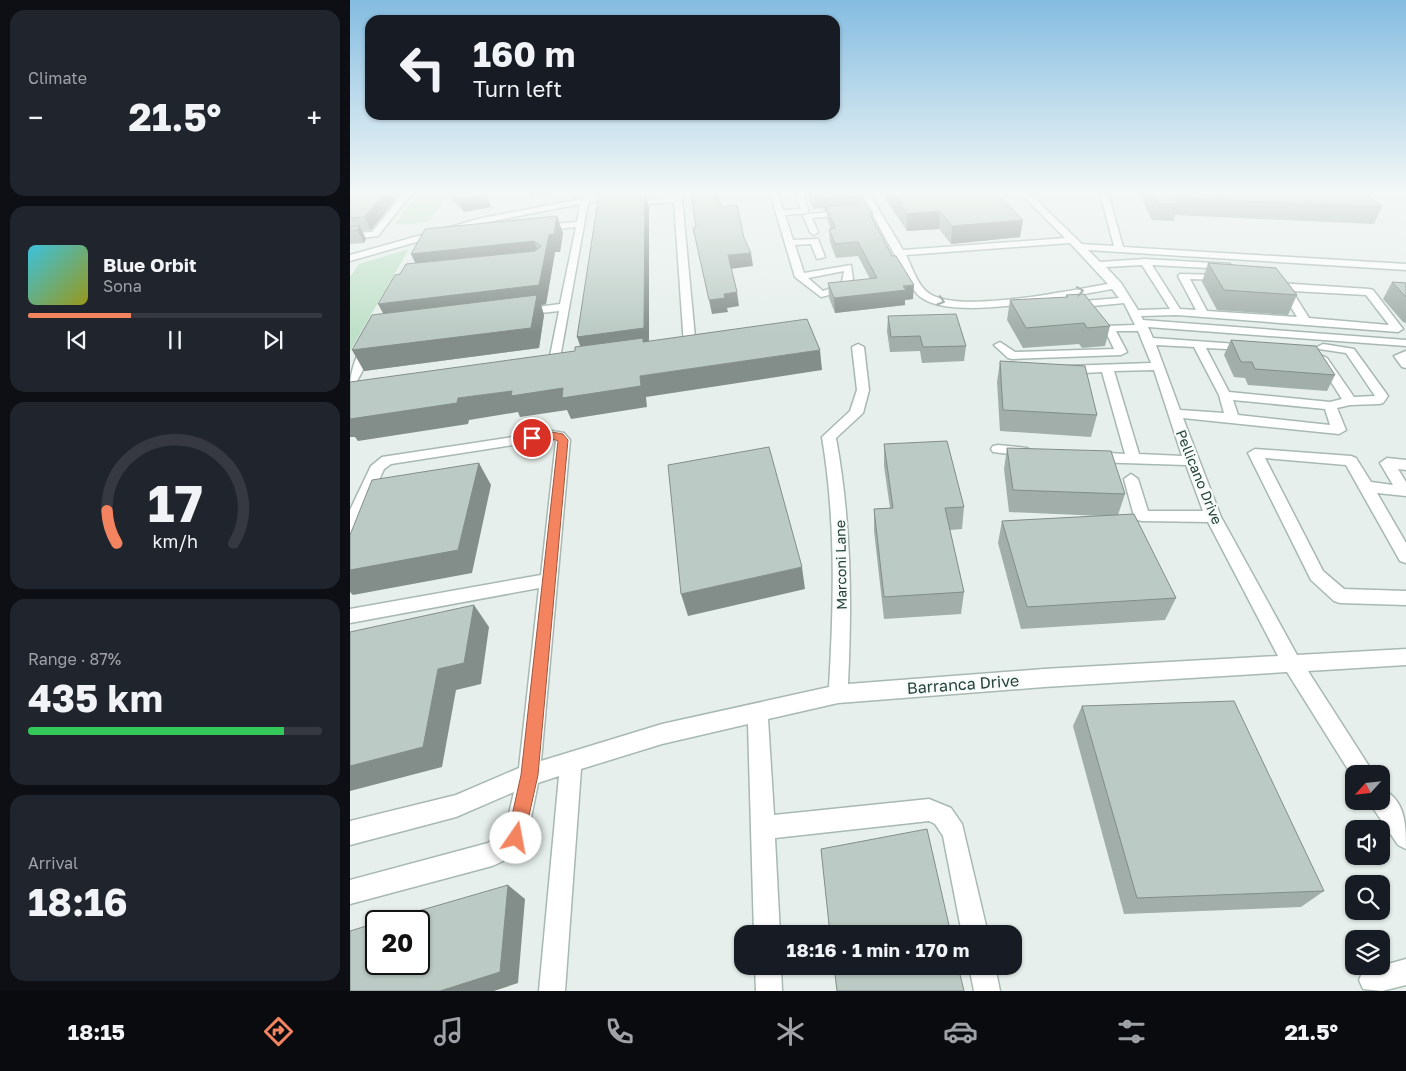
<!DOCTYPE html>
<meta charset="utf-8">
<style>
:root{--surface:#171b24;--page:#20242c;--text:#f1f3f6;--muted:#9ea1a6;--line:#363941;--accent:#f4845f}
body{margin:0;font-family:"Golos Text",sans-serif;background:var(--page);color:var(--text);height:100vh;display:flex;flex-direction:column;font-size:19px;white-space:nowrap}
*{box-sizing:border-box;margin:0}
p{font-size:16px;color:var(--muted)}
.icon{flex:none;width:28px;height:28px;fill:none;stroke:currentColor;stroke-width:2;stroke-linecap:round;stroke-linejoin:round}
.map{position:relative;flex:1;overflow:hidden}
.side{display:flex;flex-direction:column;gap:10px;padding:10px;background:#0d0f14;width:350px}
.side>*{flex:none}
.hud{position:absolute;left:15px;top:15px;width:475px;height:105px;border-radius:15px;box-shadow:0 1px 4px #0004;background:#171b24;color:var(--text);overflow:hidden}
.needle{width:32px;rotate:243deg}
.tools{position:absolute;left:995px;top:765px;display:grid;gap:10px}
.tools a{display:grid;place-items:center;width:45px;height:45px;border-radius:10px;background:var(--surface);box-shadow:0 1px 4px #0004;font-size:25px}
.speed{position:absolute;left:15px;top:910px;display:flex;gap:10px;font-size:25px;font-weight:700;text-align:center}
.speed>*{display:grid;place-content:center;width:65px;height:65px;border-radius:50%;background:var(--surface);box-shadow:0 1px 4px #0004;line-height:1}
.speed .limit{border:2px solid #111;border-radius:8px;background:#fff;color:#111}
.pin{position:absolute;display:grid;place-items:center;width:42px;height:42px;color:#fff;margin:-21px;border:2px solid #fff;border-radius:50%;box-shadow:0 1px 5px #0007}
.me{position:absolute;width:55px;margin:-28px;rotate:12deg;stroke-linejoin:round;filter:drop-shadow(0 0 4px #0008)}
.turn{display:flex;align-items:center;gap:18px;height:105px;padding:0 25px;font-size:22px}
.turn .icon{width:65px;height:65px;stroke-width:2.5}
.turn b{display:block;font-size:35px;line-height:42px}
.big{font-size:38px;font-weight:700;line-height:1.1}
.side .widget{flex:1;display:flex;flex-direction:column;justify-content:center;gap:8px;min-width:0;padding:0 18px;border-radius:15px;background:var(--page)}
.side .dial{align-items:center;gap:0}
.dial svg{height:130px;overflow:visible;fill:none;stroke:var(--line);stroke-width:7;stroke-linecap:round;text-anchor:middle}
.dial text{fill:var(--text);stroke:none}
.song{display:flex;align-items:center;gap:15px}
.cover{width:60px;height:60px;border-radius:8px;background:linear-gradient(135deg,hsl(190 70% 55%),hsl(60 70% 35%))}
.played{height:5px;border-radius:2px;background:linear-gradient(90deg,var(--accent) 35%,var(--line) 35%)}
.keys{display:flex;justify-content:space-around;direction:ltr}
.heat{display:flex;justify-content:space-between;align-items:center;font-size:28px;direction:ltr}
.charge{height:8px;border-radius:4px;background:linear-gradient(90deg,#34c759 87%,var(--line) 0)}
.trip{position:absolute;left:384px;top:925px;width:288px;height:50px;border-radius:15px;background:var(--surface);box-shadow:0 1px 4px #0004;font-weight:700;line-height:50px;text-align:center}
.menu{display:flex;height:80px;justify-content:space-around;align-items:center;background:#090b0e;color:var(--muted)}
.menu .icon{width:35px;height:35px}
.menu .selected{color:var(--accent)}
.menu b{font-size:22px;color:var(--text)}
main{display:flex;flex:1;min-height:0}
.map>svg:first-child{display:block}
.green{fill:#bfe0c8}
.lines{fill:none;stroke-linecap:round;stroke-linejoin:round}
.minor-casing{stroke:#a8b8b2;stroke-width:3}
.minor{fill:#fff;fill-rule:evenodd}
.wall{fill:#a1aea9}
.shaded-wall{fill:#838d89}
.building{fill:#bbcac4;stroke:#838d89}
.oneway{stroke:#92a09c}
.route{fill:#f4845f;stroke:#9f563e}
.labels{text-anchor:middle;stroke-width:4.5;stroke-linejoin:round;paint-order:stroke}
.street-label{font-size:14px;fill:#24423a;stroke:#f7fbf9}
.near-street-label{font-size:16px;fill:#24423a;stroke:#f7fbf9}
</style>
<main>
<section class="side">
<div class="widget"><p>Climate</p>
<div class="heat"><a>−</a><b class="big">21.5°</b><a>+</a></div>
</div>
<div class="widget">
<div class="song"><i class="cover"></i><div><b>Blue Orbit</b><p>Sona</p></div></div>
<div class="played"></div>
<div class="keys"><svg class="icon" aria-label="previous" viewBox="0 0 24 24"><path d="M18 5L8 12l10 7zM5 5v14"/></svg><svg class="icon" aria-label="pause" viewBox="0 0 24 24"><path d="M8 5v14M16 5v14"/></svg><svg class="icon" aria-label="next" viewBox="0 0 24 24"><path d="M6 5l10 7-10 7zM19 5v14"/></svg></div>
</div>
<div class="widget dial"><svg viewBox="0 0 100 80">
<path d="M14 69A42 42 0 1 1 86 69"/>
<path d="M14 69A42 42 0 0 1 8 49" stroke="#f4845f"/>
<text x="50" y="56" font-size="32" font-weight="700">17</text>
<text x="50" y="72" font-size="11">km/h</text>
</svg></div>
<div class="widget"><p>Range · 87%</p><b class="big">435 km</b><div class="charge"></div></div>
<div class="widget"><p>Arrival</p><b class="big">18:16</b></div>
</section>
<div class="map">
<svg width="1056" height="991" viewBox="0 0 1056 991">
<rect width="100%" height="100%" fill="#e6efeb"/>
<g class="green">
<polygon points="69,193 99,193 79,222 44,225"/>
<polygon points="59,249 0,351 0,277 9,264"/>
</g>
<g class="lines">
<defs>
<g id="minor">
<polygon points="54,193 62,193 28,236 0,239 0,233 22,232"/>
<polygon points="263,193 280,193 238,203 208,369 200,369 198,366 209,311 172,315 167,312 172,309 210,304 226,227 190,231 186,228 190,225 227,222 230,204 133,223 0,261 0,255 132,218"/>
<polygon points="323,193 331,193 332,199 346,348 333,352 327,349 334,345 324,202 277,206 273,204 277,202 323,197"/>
<path d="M420,193H428L433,210L451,209L445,193H453L459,213L435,215L443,240L468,239L475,257L467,259L461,244L445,245L454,273L501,265L503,279L491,292L471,297L445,277ZM494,271L492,282L484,287L473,291L458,278Z"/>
<path d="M511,193H519L553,250L715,238L670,193H679L732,244L764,246L750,193H758L773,247L1056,264V270L738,250L750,262L795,259L880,264L882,266L877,269L802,265L830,309L846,310L828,276L830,274L874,275L877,276V280L840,279L857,311L947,317L929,288V283L1019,289L1023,290L1053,329L1048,332L827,315L791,316L793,320L1056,340V346L798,327L803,338L901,345L903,347L897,350L856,348L879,392L980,402L992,399L967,360L973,356L977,358L1004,397L1025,396L996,353L969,349L967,347L973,344L1004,349L1038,396L1033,403L1029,404L1000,405L987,408L996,430L989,434L833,418L871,517L947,655L1056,649V665L958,671L1024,774H1004V779L937,672L694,687L488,703L418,719L424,815L579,799L601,808L612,824L638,934H612L593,836L585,824L579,821L425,838L430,934H404L398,724L312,744L231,769L215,991H189L209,776L188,783L177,838C170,853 157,860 142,866L0,904V880L138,843L155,831L164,792L106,817L0,845V821L106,795L169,768L189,588L0,623V609L191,575L206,441L202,439L41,464L34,469L6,531L0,533V510L21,466L32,457L202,431L214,433L220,440L191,761L312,724L479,687C484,603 486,520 472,437L500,411L507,390L502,347L508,344L514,347L519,390L513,413L486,438C501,520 502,601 498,684L694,669L928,656L858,522L792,521L787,520L784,516L774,479L781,474L788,479L798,511H853L836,465L743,462L736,457L743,452L775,454L752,372L716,374L710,370L716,366L801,363L788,331H766L777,352L771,355L662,359L658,358L644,345L650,342L665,352L764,349L754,328L755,326L785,325L774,303L722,308L717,305L722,302L769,298L762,289C721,296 607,322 572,298C568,296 565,291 562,287ZM720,243L758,284C721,290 611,314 580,294C568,287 562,267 556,255ZM792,265L820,309L788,310L771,283L756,267ZM942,291L1016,295L1039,325L959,318ZM806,345L844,347L869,395L874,413L830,410ZM804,370L832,456L789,454L764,371ZM883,400L975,409L980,425L888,415Z"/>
<polygon points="496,211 499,211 499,215 462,218 468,232 464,235 460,232 453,216 457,214"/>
<path d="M19,344L25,347L6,383L0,387C0,375 6,347 19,344Z"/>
<polygon points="1056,351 1056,368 1052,367 1044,356"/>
<polygon points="648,445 677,448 684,452 677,456 643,452 641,449 643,446"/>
<polygon points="905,449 1001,456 1006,458 1021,482 1043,485 1030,463 1037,458 1056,460 1056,470 1048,469 1056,482 1056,496 1027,493 1056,543 1056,563 1050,561 996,465 915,458 973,571 994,589 1056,591 1056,605 990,603 984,601 961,580 898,453"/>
<path d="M1031,789C1056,799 1056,826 1056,849L1048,845L1023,808L1020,801H1031Z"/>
<polygon points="1056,959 1056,985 1032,991 1013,989 1009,980 1013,971"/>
<polygon points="405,966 431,966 432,991 406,991"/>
<polygon points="619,966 645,966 650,991 624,991"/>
</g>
</defs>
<use href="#minor" class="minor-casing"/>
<use href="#minor" class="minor"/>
</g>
<g class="wall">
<polygon points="0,193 51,193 21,230 12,231 16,239 14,243 0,244"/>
<polygon points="100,193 136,193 141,207 114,212 102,200"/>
<polygon points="457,193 510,193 523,220 563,299 555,300 555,305 485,313 479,298 478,283 520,279 508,256 486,258 480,242 479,229 481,229 477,219 477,211 474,211 473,208 463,209"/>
<polygon points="536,193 646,193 673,220 670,237 601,244 589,229 557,231 536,200"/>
<polygon points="789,193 1015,193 1032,207 1024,224 825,215 824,221 802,220"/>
<polygon points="213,233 210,252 205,252 196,304 191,305 194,315 189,348 14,371 34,313 50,274 65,263 61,254"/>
<polygon points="858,263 947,295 938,315 867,310 852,282"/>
<polygon points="1042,282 1056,283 1056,323 1053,322 1033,299"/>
<polygon points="716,295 760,326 755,346 732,348 729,344 673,348 657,320 660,300 716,297"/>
<polygon points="538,316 616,346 614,361 572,363 570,351 540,352 537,331"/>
<polygon points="881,340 985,375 977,391 898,385 895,378 884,377 874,355"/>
<polygon points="650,361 747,415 741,437 650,431 647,382"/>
<polygon points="534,444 614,507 612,529 600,530 614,592 611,614 534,619 524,531 524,509 540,508 534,466"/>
<polygon points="657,448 775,494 768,515 826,598 815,620 671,629 648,543 652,521 752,516 659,512 654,469"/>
<polygon points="732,706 974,891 951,907 774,914 723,726"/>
</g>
<g class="shaded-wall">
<polygon points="36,193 51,193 21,230 14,217"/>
<polygon points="178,193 205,193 204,195 179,197"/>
<polygon points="295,193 299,207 299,348 234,357 227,337"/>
<polygon points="136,194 141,207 114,212 109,200"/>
<polygon points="590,211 589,229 557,231 557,214"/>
<polygon points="207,216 213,233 210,252 205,252 196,304 191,305 194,315 189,348 14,371 2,350 39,324 28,304 189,285 199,235"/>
<polygon points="673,220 670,237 601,244 602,226"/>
<polygon points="10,226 16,239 14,243 7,230"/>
<polygon points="184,241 191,259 70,272 61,254"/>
<polygon points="401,253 403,266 380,269 378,255"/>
<polygon points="564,285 563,299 555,300 555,305 485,313 484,298"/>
<polygon points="387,292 389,306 377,308 378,312 362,314 359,300 374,294"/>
<polygon points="470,350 472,370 296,397 297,407 221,419 217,410 170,417 168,412 119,420 118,424 8,441 5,437 0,437 0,419 108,398 162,391 290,376"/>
<polygon points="129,463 141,485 122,573 3,595 0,592 0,570"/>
<polygon points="452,567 455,589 338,616 331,594"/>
<polygon points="124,605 139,627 131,684 106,690 92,767 0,791 0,766 88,669"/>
<polygon points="158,885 175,899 168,983 144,991 90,991"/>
</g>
<g class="building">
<polygon points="0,193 36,193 14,217 0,218"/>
<polygon points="103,193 136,193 136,194 109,200"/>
<polygon points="264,193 295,193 294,328 227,337 249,194"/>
<polygon points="341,193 367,193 371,207 387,205 394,238 401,253 378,255 387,292 374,294 375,298 359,300 343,228 346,227"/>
<polygon points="461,193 510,193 523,214 520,214 542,256 546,256 564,285 553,286 556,290 484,298 478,283 527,278 508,242 485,244 479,229 485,228 476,206 507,204 509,198 507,197 473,199 472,196 462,197"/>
<polygon points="543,193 646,193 673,220 602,226 590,211 557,214"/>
<polygon points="802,193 1015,193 1032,207 825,198 829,204 807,204"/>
<polygon points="207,216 204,234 199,235 189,285 28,304 45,275 50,274 56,264 185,251 191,246 184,241 61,254 75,229"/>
<polygon points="10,226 7,230 0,230 0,227"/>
<polygon points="858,263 926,268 947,295 874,290"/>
<polygon points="1042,282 1056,283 1056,297"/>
<polygon points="734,294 760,326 737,328 734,323 676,328 660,300 718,297 716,295"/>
<polygon points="187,295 181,328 2,350 22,315"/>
<polygon points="606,314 616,346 573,347 570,336 541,337 538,316"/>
<polygon points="457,319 470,350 290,376 291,386 212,398 213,388 161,396 162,391 108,398 107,403 0,419 0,382 225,351 225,347 293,338 293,342"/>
<polygon points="881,340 966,346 985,375 905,369 902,362 891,362"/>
<polygon points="650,361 735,366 747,415 653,410"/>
<polygon points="597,441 614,507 595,508 614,592 534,597 524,509 543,508 534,444"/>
<polygon points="419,447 452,567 331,594 318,465"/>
<polygon points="657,448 761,451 775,494 663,490"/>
<polygon points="129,463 108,550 0,570 0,535 22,480"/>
<polygon points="784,514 826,598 677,607 652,521"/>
<polygon points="124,605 114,663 88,669 73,747 0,766 0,632"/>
<polygon points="884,701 974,891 787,898 732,706"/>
<polygon points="577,829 601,934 480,934 471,849"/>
<polygon points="158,885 150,972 90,991 0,991 0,931 26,923 26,964 69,964 69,921 34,921"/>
<polygon points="484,966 608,966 614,991 487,991"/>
</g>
<defs><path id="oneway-chevron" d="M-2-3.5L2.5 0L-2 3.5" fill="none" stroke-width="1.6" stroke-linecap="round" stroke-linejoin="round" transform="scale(1.25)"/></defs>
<g class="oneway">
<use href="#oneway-chevron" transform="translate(730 291) rotate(-9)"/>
<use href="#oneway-chevron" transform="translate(591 301) rotate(17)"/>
</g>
<linearGradient id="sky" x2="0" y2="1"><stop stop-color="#84bce0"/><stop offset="0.58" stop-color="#f4f8f6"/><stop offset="1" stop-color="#f4f8f6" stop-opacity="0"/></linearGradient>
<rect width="1056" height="332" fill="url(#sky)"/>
<path class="route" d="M202,432L213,434L218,440L188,775L174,838L172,844L166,847L159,844L157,838L171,775L208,441C198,435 186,444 177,438L182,434Z"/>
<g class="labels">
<g class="street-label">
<text transform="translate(849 477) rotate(68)" y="5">Pellicano Drive</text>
<text transform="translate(491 565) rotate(-91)" y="5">Marconi Lane</text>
</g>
<g class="near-street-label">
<text transform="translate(613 684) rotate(-4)" y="6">Barranca Drive</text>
</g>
</g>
</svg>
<div class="tools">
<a><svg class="needle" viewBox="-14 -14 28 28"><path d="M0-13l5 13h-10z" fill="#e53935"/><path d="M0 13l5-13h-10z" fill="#9ea1a6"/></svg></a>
<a><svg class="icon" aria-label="sound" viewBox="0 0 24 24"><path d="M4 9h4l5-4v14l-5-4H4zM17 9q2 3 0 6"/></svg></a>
<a><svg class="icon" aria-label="search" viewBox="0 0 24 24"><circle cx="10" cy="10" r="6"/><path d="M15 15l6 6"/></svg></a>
<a><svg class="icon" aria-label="layers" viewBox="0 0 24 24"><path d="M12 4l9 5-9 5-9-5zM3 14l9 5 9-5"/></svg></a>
</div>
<div class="speed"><div class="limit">20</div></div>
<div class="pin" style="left:182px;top:438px;background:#d93025"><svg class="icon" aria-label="arrive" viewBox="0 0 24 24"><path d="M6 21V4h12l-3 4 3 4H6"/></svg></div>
<svg class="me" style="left:166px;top:838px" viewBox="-20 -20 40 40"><circle r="19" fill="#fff"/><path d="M0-13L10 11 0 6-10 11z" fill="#f4845f"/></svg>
<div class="trip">18:16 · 1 min · 170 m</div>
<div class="hud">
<div class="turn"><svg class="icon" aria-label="left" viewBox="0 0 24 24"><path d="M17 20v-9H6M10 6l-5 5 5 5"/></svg><div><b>160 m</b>Turn left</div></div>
</div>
</div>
</main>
<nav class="menu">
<b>18:15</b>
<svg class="icon selected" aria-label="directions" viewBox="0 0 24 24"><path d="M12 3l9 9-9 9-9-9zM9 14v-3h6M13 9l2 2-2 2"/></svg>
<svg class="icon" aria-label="music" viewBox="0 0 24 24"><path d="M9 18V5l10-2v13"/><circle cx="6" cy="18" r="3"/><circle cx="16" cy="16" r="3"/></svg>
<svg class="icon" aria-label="phone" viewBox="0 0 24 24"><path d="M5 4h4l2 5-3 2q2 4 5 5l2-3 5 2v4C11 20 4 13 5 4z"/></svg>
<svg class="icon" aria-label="climate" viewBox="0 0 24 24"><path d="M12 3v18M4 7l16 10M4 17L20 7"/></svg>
<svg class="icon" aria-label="car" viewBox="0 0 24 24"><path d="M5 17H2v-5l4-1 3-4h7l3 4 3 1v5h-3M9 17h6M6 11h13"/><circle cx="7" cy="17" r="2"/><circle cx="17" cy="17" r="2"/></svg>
<svg class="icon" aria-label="filters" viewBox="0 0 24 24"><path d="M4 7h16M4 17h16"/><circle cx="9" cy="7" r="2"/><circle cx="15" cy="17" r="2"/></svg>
<b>21.5°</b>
</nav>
